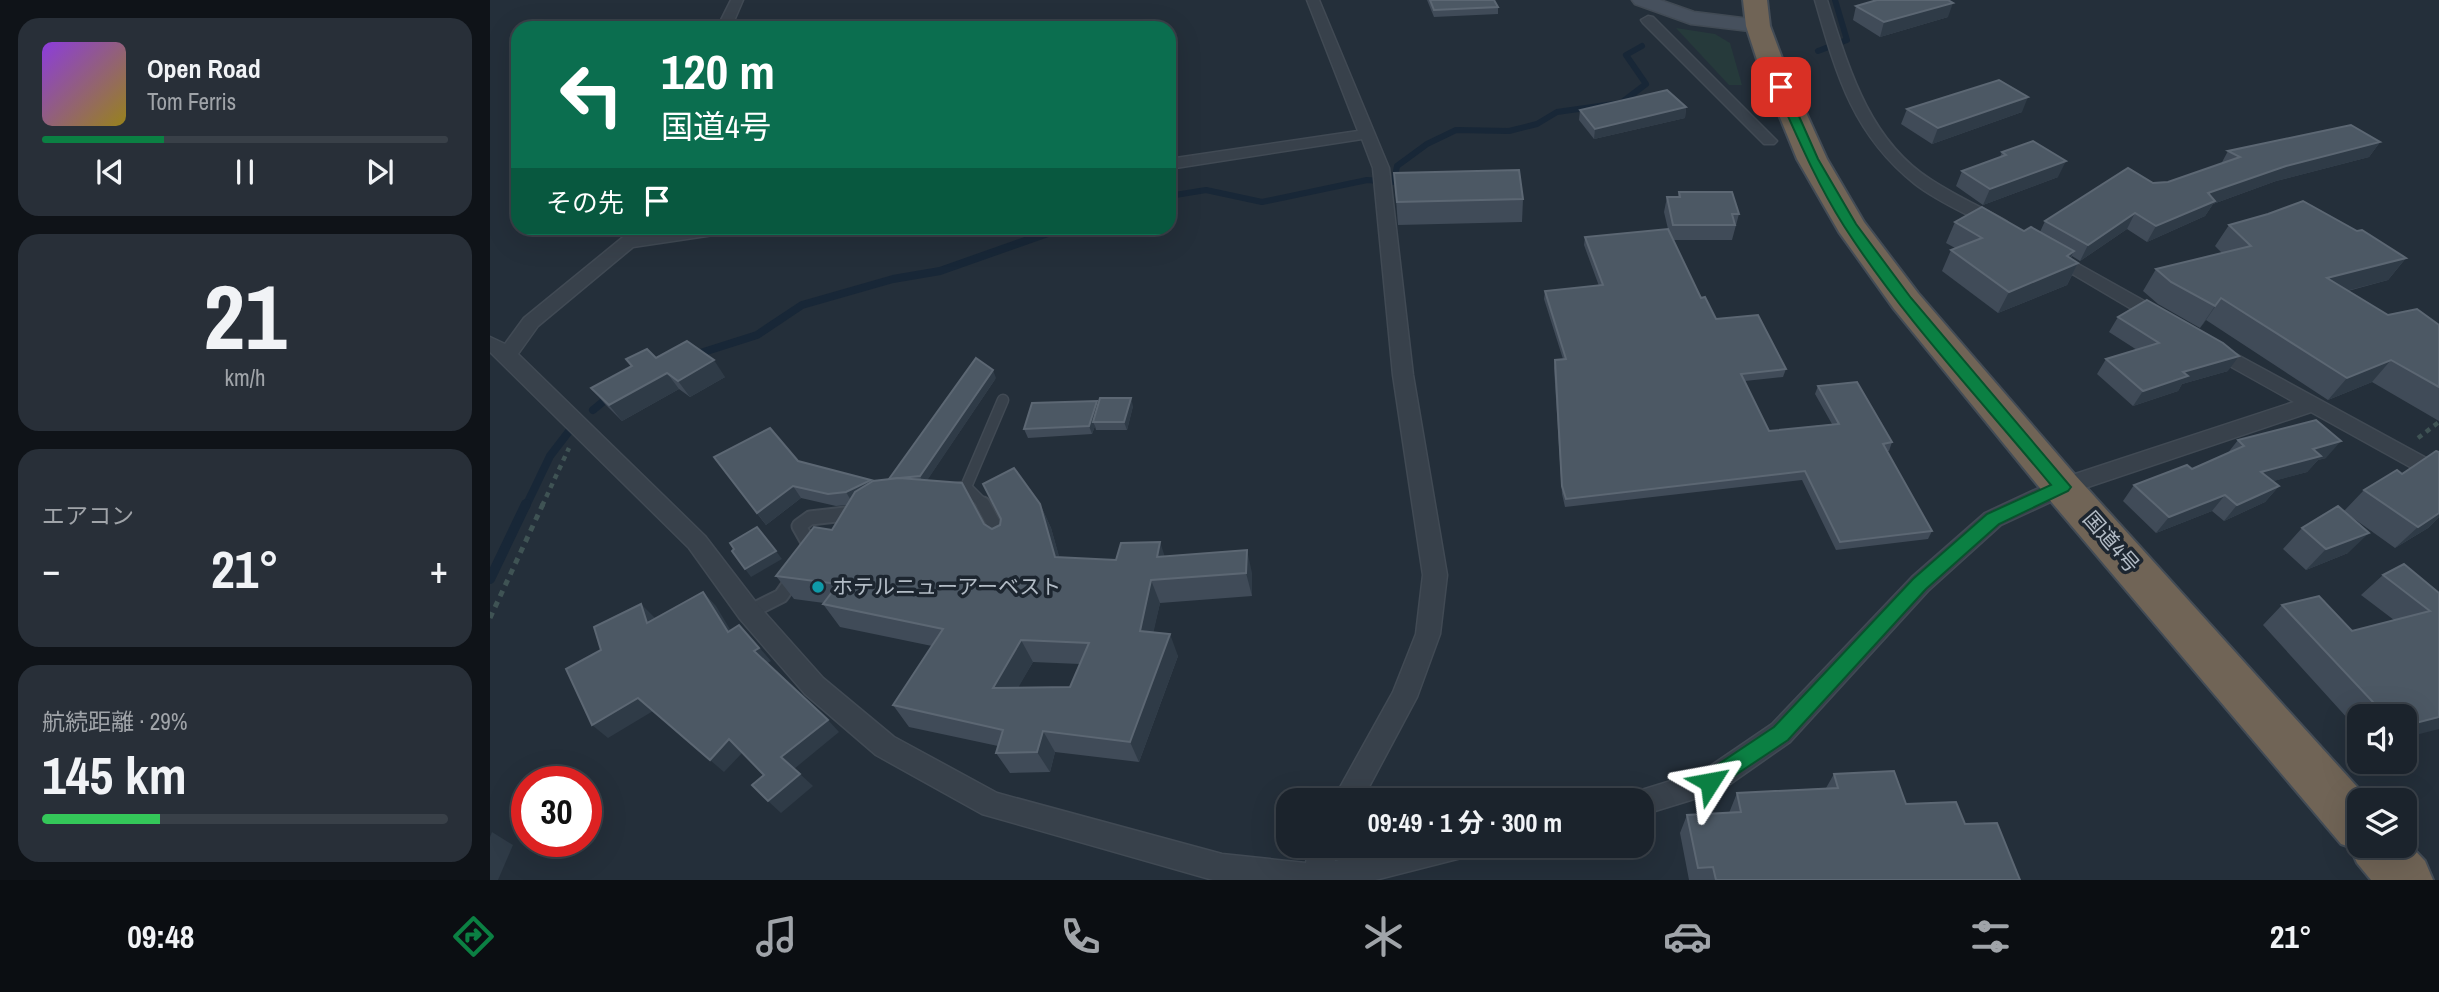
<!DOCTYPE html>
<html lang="ja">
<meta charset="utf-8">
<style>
:root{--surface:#1b232c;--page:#282f38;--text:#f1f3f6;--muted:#a0a4a9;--line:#394048;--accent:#0b8043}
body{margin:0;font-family:"Archivo Narrow","Noto Sans JP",sans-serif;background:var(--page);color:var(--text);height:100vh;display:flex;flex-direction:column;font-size:26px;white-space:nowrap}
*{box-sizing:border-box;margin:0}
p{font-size:23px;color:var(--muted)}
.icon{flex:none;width:38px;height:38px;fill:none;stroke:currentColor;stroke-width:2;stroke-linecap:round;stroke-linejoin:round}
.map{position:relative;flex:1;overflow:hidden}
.drawer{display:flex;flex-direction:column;gap:18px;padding:18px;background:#0f1318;width:490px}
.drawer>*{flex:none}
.hud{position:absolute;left:21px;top:21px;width:665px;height:214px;border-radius:21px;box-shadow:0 7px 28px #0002,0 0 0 2px var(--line);background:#0b6e4f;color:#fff;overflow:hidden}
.tools{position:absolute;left:1857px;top:704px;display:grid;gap:14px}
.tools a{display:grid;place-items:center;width:70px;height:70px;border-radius:14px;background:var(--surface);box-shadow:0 7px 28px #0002,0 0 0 2px var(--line);font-size:35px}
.speed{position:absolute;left:21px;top:766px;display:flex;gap:14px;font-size:35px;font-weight:700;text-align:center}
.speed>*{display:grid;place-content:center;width:91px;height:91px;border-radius:50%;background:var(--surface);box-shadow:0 7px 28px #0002,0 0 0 2px var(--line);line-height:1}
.speed .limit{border:10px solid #d22;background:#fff;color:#111}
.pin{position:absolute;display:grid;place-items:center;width:60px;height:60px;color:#fff;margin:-30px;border-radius:14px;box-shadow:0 4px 10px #0006}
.me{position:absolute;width:77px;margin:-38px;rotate:56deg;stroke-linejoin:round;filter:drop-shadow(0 0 5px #0008)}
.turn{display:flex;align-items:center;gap:24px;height:147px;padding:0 35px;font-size:32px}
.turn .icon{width:91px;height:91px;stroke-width:2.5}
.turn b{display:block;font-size:49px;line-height:60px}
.then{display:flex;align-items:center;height:66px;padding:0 35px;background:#0003;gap:14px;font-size:26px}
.big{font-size:52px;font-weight:700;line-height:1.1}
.drawer .card{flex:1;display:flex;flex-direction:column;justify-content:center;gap:10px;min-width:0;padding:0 24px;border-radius:21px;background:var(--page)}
.drawer .dial{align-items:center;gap:0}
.dial b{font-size:91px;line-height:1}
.song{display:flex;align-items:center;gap:21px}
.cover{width:84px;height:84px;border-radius:10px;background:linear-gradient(135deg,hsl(270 70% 55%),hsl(50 70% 35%))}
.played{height:7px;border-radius:4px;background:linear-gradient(90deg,var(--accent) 30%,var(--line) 30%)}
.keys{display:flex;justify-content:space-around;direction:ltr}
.heat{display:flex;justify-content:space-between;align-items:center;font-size:38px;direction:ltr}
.charge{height:10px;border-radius:5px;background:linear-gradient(90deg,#34c759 29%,var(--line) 0)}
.trip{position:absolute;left:786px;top:788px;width:378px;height:70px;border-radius:21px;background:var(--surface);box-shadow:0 7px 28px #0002,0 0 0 2px var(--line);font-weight:700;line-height:70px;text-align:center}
.tabs{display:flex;height:112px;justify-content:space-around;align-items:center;background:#0b0e12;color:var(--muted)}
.tabs .icon{width:49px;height:49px}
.tabs .selected{color:var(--accent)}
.tabs b{font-size:32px;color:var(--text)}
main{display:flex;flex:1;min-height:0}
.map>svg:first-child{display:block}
.green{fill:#263a3b}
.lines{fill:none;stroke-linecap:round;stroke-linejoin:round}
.stream-far2{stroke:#182737;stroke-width:6}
.stream-far1{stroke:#182737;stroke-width:8}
.stream{stroke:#182737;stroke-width:10}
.lane-far1-casing{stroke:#414a54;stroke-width:13}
.lane-casing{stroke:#414a54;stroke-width:17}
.street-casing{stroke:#414a54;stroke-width:3}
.secondary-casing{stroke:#414a54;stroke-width:3}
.highway-casing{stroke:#434c56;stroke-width:4}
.path-far1{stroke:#3f5354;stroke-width:4.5;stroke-dasharray:5 5;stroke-linecap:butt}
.path{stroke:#3f5354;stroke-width:5;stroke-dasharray:6 6;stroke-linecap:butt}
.lane-far1{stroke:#38414b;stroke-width:10}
.lane{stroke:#38414b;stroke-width:13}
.street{fill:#38414b;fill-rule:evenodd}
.secondary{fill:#46505d;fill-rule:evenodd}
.highway{fill:#706456;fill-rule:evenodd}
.wall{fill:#404b58;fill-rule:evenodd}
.shaded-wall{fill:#2f3b47}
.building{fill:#4c5864;stroke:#5c6773;stroke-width:2;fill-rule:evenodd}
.route{fill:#0b8043;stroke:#07532c;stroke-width:2}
.culture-dot{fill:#0f9aa8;stroke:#1d2630;stroke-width:2.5}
.labels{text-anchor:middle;stroke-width:7;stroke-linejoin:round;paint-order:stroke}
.street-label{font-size:21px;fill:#b3bcc6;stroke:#1d2630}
.poi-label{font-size:21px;fill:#b3bcc6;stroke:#1d2630;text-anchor:start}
</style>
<main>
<section class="drawer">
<div class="card">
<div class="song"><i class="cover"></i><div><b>Open Road</b><p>Tom Ferris</p></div></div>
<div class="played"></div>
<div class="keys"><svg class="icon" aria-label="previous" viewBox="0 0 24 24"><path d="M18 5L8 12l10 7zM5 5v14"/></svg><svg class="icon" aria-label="pause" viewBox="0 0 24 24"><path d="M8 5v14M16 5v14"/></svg><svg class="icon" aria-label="next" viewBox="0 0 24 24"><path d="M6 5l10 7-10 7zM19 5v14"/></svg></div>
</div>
<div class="card dial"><b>21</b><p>km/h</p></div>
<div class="card"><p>エアコン</p>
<div class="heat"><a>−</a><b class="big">21°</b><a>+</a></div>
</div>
<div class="card"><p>航続距離 · 29%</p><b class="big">145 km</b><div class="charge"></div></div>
</section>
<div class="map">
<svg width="1949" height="880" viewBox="0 0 1949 880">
<rect width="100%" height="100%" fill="#242f3a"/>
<polygon class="green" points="1186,28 1225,34 1240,43 1252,85 1239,85"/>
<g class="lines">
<g class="stream-far2">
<polyline points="1328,51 1357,40 1345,0"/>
<polyline points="679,196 716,190 772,202 877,180 904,182 907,166 937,144 966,130 1019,131 1047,124 1067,112 1131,103 1156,84 1136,55 1152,46"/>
</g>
<g class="stream-far1">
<polyline points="201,356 267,335 312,305 403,279 450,271 572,228"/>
<polyline points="103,410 120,396"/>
<polyline points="36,506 60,456 80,430"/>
</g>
<polyline class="stream" points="0,579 36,504"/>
<defs>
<g id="lane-far1">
<polyline points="476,487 495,506"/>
<polyline points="461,489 476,487 513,400"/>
</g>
<g id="lane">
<polyline points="493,504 512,539"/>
<polyline points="322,549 309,526 320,518 364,513"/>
<polyline points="259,612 291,596 303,579"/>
</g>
<g id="street">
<polygon points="241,0 253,0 241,28 227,28"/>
<polygon points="817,0 829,0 899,168 923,375 957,575 950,634 927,697 872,800 843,800 903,692 926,634 933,575 903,375 883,168 872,139 679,169 679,159 868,131"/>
<path d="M1325,0H1337C1358,66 1378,139 1440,179C1464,195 1491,207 1516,221L1519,225L1516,229H1504C1478,214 1448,202 1425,184C1362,134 1346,73 1325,0Z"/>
<polygon points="1158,16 1163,17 1287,141 1284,144 1274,144 1153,23 1151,20"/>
<polygon points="141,228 158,228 154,235 204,228 246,228 237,233 143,247 48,326 28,354 215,536 268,605 333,678 404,737 507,793 732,854 816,863 819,845 847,845 845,861 911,845 987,845 983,855 885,880 723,880 492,814 386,755 315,694 250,619 199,548 0,352 0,337 15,344 34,318 132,238"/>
<polygon points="1563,250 1681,316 1683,320 1681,324 1667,324 1557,259 1554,255"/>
<polygon points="1720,340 1949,465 1949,483 1821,412 1580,493 1511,525 1438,591 1300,742 1230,791 1152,815 1152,800 1139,800 1142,793 1213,771 1282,724 1422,577 1495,513 1564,481 1804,402 1713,351 1710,346 1713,341"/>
</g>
<polygon id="secondary" points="1142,0 1170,0 1204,12 1268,20 1275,22 1278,26 1275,30 1268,32 1201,24 1145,4"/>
<polygon id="highway" points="1253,0 1277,0 1280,26 1295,66 1337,159 1374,222 1428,293 1586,476 1879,800 1869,800 1869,845 1914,845 1914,839 1935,861 1943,880 1881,880 1867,863 1860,847 1851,844 1558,498 1404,309 1349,232 1307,159 1269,66 1256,26"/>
</defs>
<use href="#lane-far1" class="lane-far1-casing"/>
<use href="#lane" class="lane-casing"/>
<use href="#street" class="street-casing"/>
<use href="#secondary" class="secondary-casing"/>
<use href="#highway" class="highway-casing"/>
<g class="path-far1">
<polyline points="1928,438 1949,422"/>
<polyline points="52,506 79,448"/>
</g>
<polyline class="path" points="0,618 53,504"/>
<use href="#lane-far1" class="lane-far1"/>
<use href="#lane" class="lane"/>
<use href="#street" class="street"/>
<use href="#secondary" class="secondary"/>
<use href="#highway" class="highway"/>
</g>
<g class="wall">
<polygon points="937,0 1004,0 1008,7 1008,14 944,17"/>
<polygon points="1366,6 1458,17 1390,37 1363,20"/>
<polygon points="1196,107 1195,118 1104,139 1089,120 1090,110"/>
<polygon points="1417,109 1532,112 1442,144 1411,124"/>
<polygon points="1890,142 1879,157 1786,181 1723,204 1715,216 1657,242 1637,229 1590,261 1582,256 1581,258 1588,263 1577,285 1508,313 1452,271 1461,250 1465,248 1456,243 1465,222 1534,231 1550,232 1555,221 1663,183 1678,182 1731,164 1738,151"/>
<polygon points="1512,152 1568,177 1493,205 1466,186 1472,171 1510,157"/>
<polygon points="904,173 1033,199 1032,222 908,225"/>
<polygon points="1189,192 1249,214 1242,240 1183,240 1211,298 1226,319 1296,369 1293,377 1255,381 1279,431 1342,424 1325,394 1328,386 1402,442 1399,451 1397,451 1442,531 1438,539 1346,550 1312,480 1075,507 1072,494 1064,368 1065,360 1073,359 1054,299 1055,291 1109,286 1094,245 1095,237 1178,229 1174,212 1177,197 1188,197"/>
<polygon points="1739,225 1916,258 1898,280 1858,291 1898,315 1949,325 1949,421 1882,382 1838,400 1716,320 1710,328 1668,304 1653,291 1666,269 1732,253 1725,246"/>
<polygon points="1628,317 1738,371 1692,384 1688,391 1643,406 1607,374 1616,359 1647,350 1619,332"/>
<polygon points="166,358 235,377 200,397 189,389 132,421 115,404 101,388"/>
<path d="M506,378L437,480L494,524L502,529L550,504L561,528L569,557L626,560L675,557L762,573V596L670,603L663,632L688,656L649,762L565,752L560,772L520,773L506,753L508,746L419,727L403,705L442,646L350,627L333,604L334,603L304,599L286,576L342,530L357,505L346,506L311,498L276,525L224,457L308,461L381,482L399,479ZM543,662L590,664L580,687H528Z"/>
<polygon points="608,405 643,406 637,430 606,430 605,426 602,434 538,438 534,429"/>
<polygon points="1748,440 1836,458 1828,460 1817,472 1783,481 1789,486 1775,502 1734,521 1722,511 1666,533 1633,501 1644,485 1702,469 1737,454"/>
<polygon points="1949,451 1949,517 1938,528 1905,548 1856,513 1858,553 1816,570 1793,549 1812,528 1854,511 1874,490 1912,474"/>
<polygon points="1893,575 1949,593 1914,716 1869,716 1869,731 1773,625 1792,605 1862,631 1904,620 1871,595"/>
<polygon points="1344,774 1416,804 1475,824 1530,880 1199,880 1190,833 1197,815 1239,813 1247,793 1336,788"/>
</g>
<g class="shaded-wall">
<polygon points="1463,3 1458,17 1390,37 1394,22"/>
<polygon points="1538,97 1532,112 1442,144 1448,128"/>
<polygon points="1196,107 1195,118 1104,139 1105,129"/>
<polygon points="1890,142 1879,157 1786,181 1723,204 1715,216 1657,242 1666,226 1718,193 1796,166"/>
<polygon points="1576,161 1568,177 1493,205 1500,189"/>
<polygon points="1645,213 1637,229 1590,261 1598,245"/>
<polygon points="1584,251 1575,269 1588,263 1577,285 1508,313 1519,292"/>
<polygon points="1916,258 1898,280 1821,300 1837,278"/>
<polygon points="1731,298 1716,320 1710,328 1725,306"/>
<polygon points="1749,356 1738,371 1692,384 1688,391 1643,406 1653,391 1693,372"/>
<polygon points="224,360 235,377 200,397 188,381"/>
<polygon points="1901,360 1882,382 1838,400 1857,378"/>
<polygon points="503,370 506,378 434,485 430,476"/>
<polygon points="177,373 189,389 132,421 119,405"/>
<polygon points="641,398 643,406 637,430 634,422"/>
<polygon points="607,401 610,409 603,422 605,426 602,434 599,426"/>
<polygon points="1851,441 1836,458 1828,460 1817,472 1758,488 1771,472 1823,449"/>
<polygon points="381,480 388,492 363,504 356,492"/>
<polygon points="303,486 311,498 276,525 267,513"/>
<polygon points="1789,486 1775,502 1734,521 1747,505"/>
<polygon points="1735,495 1722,511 1666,533 1679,517"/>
<polygon points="550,504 561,528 576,580 565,557"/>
<polygon points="1949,508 1949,517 1938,528 1905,548 1928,527"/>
<polygon points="1879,533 1858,553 1816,570 1836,549"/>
<polygon points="670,542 678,566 675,580 667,557"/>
<polygon points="757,550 762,573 762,596 756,573"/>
<polygon points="286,551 292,559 261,577 255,569"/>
<polygon points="661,580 670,603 659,653 650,631"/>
<polygon points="213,592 226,606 250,646 238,632"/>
<polygon points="151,604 165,618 157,623"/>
<polygon points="680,634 688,656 649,762 640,742"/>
<polygon points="262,639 281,661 276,664 264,651"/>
<polygon points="531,640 543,662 516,709 503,688"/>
<polygon points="148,698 163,711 118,738 102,725"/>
<polygon points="1949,717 1949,729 1914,738 1914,726"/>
<polygon points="338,720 349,732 304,769 291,757"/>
<polygon points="553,731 565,752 560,772 547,752"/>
<polygon points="239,739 253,752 234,772 220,760"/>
<polygon points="310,774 323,786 291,813 278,801"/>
<polygon points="2,832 23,845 8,880 0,880 0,837"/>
</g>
<g class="building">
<polygon points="940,0 1004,0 1008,7 944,10"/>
<polygon points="1387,0 1458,0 1463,3 1394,22 1366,6"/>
<polygon points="1509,80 1538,97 1448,128 1417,109"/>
<polygon points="1177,90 1196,107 1105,129 1090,110"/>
<polygon points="1861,125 1890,142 1796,166 1718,193 1725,201 1666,226 1645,213 1598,245 1555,221 1638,168 1663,183 1678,182 1750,157 1738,151"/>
<polygon points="1543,141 1576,161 1500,189 1472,171 1516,155 1512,152"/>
<polygon points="1029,170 1033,199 907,202 904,173"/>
<polygon points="1189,192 1242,192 1249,214 1242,214 1245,225 1183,225 1177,197 1190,197"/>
<polygon points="1813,201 1867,231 1872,230 1916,258 1837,278 1898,315 1927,309 1949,325 1949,387 1901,360 1857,378 1731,298 1725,306 1681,282 1666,269 1761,246 1739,225 1778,214"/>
<polygon points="1492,207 1534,231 1541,227 1584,251 1577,256 1588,263 1519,292 1461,250 1492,238 1465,222"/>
<polygon points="1178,229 1211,298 1215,297 1226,319 1268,315 1296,369 1251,374 1279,431 1349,424 1328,386 1367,382 1402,442 1393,444 1442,531 1350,542 1315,471 1076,499 1072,486 1065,360 1076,359 1055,291 1113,285 1095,237"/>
<polygon points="1657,300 1733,343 1749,356 1693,372 1698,376 1653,391 1616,359 1669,343 1628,317"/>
<polygon points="197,341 224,360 188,381 177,373 119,405 101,388 142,366 136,359 157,349 166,358"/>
<polygon points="486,358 503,370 430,476 399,479"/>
<polygon points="610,398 641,398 634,422 603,422"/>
<polygon points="607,401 599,426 534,429 542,403"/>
<polygon points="1826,420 1851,441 1823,449 1831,456 1771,472 1789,486 1747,505 1735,495 1679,517 1644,485 1697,465 1702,469 1754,446 1748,440"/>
<polygon points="280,428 308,461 381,480 356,492 338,494 303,486 267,513 224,457"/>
<polygon points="1946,451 1949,452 1949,513 1928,527 1874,490 1907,470 1912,474"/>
<path d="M524,468L550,504L565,557L626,560L631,543L670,542L667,557L757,550L756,573L661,580L650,631L680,634L640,742L553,731L547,752L506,753L513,730L403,705L453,629L333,604L348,584L286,576L324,527L342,530L365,492L383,481L409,478L472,483L494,524L502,529L510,525L511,519L493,484ZM531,640L599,643L580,687L503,688Z"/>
<polygon points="1848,506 1879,533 1836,549 1812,528"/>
<polygon points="267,527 286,551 255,569 242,551 244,549 240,543"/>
<polygon points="1914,564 1949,593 1949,717 1914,726 1914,716 1896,716 1792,605 1829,596 1862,631 1940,611 1893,575"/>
<polygon points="213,592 238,632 249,625 269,648 264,651 338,720 291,757 310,774 278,801 262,785 274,775 239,739 220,760 148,698 102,725 76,669 111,650 104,627 151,604 157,623"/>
<polygon points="1404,771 1416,804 1466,802 1475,824 1507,823 1530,880 1226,880 1223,867 1208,868 1197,815 1251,812 1247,793 1348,788 1344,774"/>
</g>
<path class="route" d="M1291,83L1296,87L1328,159L1366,224L1421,298L1581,487L1578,491L1509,524L1436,589L1298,740L1220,792L1212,789L1209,782L1212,775L1284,727L1423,579L1497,514L1561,485C1491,400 1413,318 1354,226C1326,182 1306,134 1285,87Z"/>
<circle class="culture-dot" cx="328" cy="587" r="7"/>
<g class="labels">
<g class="street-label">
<text transform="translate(1621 542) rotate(49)" y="7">国道4号</text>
</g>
<g class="poi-label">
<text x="342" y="594">ホテルニューアーベスト</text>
</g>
</g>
</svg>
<div class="tools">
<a><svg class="icon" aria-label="sound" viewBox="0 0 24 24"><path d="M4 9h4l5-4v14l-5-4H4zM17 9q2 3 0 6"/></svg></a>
<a><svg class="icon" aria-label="layers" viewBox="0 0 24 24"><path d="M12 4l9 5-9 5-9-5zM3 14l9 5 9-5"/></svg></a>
</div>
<div class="speed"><div class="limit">30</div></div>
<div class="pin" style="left:1291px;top:87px;background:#d93025"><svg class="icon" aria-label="arrive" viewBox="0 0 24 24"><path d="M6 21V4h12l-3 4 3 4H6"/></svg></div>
<svg class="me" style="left:1220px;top:782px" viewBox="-20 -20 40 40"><path d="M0-17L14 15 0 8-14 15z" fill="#0b8043" stroke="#fff" stroke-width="4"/></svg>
<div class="trip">09:49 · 1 分 · 300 m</div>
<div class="hud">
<div class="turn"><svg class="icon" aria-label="left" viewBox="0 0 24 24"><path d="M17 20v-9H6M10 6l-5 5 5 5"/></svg><div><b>120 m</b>国道4号</div></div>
<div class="then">その先<svg class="icon" aria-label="arrive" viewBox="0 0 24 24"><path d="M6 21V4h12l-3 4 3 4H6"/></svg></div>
</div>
</div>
</main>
<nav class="tabs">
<b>09:48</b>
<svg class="icon selected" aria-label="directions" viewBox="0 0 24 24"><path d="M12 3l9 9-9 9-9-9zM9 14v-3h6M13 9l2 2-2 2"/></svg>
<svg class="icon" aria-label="music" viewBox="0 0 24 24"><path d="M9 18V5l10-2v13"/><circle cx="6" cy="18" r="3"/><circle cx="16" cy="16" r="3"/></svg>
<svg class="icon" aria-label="phone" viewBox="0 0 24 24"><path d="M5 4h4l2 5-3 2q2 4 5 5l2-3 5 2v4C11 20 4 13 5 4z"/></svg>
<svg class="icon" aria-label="climate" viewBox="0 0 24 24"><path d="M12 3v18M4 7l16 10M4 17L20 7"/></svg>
<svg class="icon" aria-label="car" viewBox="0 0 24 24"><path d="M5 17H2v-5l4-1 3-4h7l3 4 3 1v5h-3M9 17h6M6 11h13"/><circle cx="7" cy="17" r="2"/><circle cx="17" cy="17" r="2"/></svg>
<svg class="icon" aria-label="filters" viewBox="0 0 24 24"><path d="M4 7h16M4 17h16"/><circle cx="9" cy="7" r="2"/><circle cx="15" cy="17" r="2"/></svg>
<b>21°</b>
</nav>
